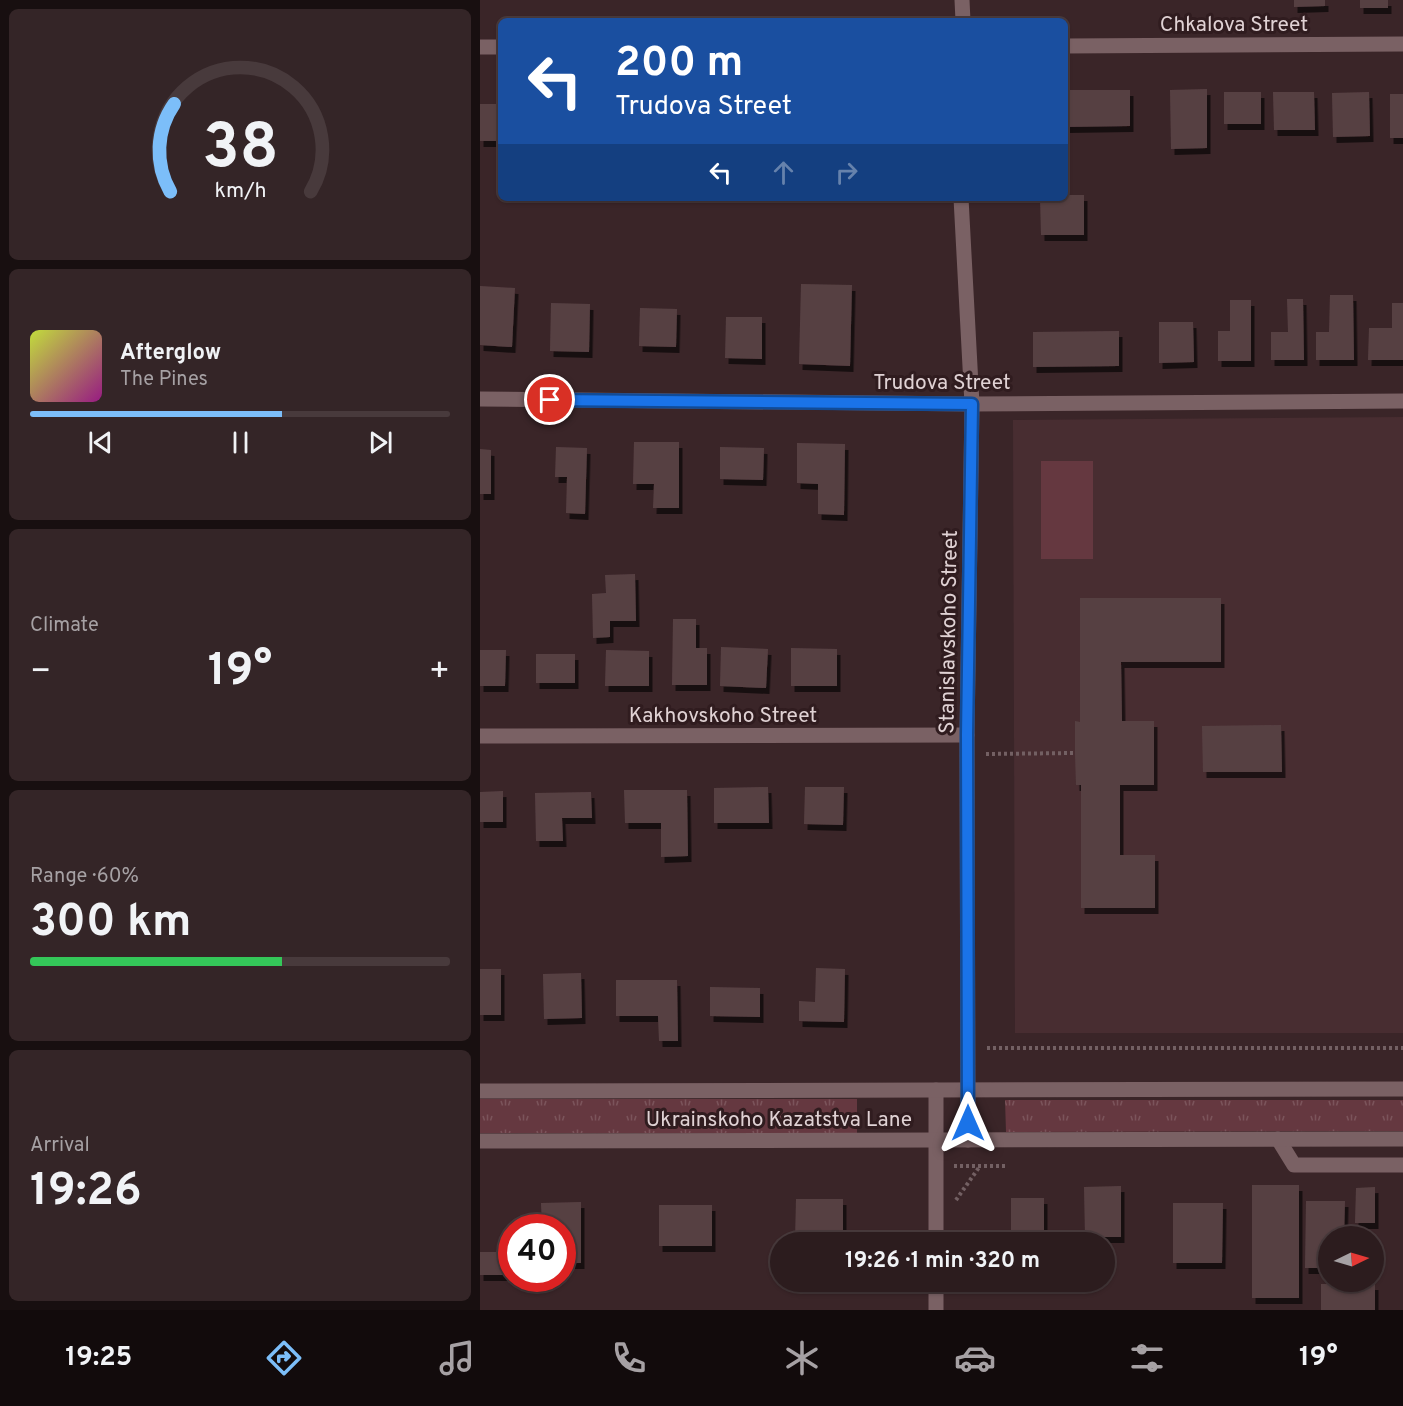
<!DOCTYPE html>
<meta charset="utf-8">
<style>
:root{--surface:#2c1c1e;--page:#342527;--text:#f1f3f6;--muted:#a6a1a4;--line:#483a3c;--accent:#7cbef9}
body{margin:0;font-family:Overpass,sans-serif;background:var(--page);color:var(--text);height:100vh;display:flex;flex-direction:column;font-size:22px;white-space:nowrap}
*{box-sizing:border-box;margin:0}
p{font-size:20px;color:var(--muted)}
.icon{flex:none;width:33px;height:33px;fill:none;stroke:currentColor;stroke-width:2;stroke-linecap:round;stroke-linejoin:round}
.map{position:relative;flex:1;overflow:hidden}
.panel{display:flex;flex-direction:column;gap:9px;padding:9px;background:#180f10;width:480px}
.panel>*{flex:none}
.banner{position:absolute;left:18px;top:18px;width:570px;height:183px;border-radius:9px;box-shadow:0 2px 4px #0004,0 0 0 2px var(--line);background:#1a4fa0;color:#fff;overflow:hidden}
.needle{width:39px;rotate:85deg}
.controls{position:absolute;left:838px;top:1226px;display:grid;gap:12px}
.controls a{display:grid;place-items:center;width:66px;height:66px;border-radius:50%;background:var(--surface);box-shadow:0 2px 4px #0004,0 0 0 2px var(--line);font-size:30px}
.speed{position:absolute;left:18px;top:1214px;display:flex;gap:12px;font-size:30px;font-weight:700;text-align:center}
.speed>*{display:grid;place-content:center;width:78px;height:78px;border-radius:50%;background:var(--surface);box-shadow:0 2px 4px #0004,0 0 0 2px var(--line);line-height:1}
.speed .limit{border:9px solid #d22;background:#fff;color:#111}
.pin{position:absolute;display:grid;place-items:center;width:51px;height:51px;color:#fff;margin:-26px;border:3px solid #fff;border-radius:50%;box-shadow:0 2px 6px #0007}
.me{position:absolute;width:66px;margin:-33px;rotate:0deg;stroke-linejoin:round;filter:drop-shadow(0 0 4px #0008)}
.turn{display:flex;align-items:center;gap:21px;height:126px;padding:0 18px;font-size:27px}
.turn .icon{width:78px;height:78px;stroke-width:2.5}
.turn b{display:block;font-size:42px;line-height:51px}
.lanes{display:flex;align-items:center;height:57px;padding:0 18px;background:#0003;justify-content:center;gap:30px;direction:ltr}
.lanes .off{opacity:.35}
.big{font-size:45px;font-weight:700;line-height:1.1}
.panel .widget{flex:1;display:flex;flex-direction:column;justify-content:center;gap:9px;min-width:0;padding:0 21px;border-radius:9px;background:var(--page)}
.panel .dial{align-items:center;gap:0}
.dial svg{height:156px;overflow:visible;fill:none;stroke:var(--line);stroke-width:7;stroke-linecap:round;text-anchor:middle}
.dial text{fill:var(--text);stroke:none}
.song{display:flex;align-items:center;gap:18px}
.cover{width:72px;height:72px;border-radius:9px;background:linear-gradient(135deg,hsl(70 70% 55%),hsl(310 70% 35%))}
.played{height:6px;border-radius:3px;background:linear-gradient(90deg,var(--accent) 60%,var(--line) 60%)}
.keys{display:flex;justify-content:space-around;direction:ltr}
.heat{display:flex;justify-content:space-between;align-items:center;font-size:33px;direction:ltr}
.charge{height:9px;border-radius:4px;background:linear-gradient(90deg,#34c759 60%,var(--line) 0)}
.trip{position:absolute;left:290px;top:1232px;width:345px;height:60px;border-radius:30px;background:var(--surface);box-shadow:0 2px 4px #0004,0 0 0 2px var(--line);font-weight:700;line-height:60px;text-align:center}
.tabs{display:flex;height:96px;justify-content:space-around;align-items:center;background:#120b0c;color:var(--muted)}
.tabs .icon{width:42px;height:42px}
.tabs .selected{color:var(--accent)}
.tabs b{font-size:27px;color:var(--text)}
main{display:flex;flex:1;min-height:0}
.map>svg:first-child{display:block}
.built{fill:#482d31}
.grass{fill:url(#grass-tufts)}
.green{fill:#653840}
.building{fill:#574043;filter:url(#shadow)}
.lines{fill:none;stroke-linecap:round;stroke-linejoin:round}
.path{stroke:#736063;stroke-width:4;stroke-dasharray:3 3;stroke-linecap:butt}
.minor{stroke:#7a6164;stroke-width:15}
.route-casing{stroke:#114b97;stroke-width:15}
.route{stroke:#1a73e8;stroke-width:10}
.labels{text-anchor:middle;stroke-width:6;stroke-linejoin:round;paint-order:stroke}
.street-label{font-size:21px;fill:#e0d2d4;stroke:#301c1f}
</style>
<main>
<section class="panel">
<div class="widget dial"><svg viewBox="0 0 100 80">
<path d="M14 69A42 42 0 1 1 86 69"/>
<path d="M14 69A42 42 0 0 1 16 24" stroke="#7cbef9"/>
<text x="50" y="56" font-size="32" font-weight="700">38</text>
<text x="50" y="72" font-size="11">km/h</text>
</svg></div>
<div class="widget">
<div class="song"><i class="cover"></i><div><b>Afterglow</b><p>The Pines</p></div></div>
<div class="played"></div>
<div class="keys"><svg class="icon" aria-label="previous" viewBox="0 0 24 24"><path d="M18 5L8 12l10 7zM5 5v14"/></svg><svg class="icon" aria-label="pause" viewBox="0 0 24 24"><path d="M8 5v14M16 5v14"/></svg><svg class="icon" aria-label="next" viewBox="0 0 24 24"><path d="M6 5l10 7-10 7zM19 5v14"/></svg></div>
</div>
<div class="widget"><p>Climate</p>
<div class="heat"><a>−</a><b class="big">19°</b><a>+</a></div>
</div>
<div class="widget"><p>Range · 60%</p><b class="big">300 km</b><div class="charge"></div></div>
<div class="widget"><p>Arrival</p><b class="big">19:26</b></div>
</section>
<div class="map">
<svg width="923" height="1310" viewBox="0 0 923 1310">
<defs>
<pattern id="grass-tufts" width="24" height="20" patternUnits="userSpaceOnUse" patternTransform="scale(1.5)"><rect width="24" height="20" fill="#653840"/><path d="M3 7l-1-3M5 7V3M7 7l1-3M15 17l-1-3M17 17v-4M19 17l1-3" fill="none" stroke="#7b545b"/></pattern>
<filter id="shadow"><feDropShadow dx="3.5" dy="6" stdDeviation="0" flood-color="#0009"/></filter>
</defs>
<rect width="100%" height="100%" fill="#3a2528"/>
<polygon class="built" points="923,417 923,1033 535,1033 533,420"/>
<g class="grass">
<rect x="0" y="1099" width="377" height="34"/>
<polygon points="525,1100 923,1100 923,1131 526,1132"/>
</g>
<rect class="green" x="561" y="461" width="52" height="98"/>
<g class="building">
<polygon points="814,0 845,0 845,6 814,7"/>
<rect x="880" y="0" width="28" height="8"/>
<polygon points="727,89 727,148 691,149 690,90"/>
<polygon points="585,90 650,90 650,126 585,127"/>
<rect x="744" y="92" width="37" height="32"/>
<polygon points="793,92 834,92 835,130 794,130"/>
<polygon points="889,92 890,136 853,137 852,93"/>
<rect x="910" y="94" width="13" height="44"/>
<rect x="0" y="104" width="21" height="37"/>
<polygon points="585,195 604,195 604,235 561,235 560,198 585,198"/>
<polygon points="321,284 372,285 370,366 319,364"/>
<polygon points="0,286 35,288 32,347 0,345"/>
<polygon points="850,295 873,295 874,360 836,360 836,332 849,332"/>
<polygon points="807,299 823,299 824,360 791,360 791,332 808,332"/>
<polygon points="750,300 771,300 771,361 738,361 738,331 750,331"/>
<polygon points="71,303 110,304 109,352 70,351"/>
<polygon points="912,303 923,303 923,360 888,360 889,328 912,328"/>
<polygon points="160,308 197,309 196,347 159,346"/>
<polygon points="246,317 282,317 282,359 245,358"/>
<polygon points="679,322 713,322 714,362 679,363"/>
<polygon points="639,331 639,366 553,367 553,332"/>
<polygon points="154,442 199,442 199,508 173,508 174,484 153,484"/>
<polygon points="317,443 365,444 364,515 338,514 338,484 317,483"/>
<polygon points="76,447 107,448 105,514 86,513 87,477 75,477"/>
<polygon points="240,447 284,448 283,480 240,479"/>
<polygon points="0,449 11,450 11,494 0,494"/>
<polygon points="155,574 156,621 130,621 130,637 113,638 112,594 126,593 125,575"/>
<polygon points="600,598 741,598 741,662 641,662 642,721 674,721 674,785 640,785 640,855 675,855 675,908 601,908 601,785 596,785 595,753 595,721 600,722"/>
<polygon points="193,619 216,619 216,648 227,648 227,685 192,685"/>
<polygon points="241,647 288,649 286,688 240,686"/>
<polygon points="311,648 357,649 357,686 311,686"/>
<polygon points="0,650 26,650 25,686 0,686"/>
<polygon points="126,650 169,651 169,686 125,686"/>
<rect x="56" y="654" width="39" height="29"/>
<polygon points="801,725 802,772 723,772 722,726"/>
<polygon points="288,787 289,823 234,823 234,788"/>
<polygon points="325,787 364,787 363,825 324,824"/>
<polygon points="144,790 207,790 208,856 181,857 181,823 145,823"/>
<polygon points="23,791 23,822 0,822 0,792"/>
<polygon points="111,792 112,818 82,818 83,841 56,841 55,793"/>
<polygon points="336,968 365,969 364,1022 319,1021 319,1001 335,1002"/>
<rect x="0" y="969" width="21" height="46"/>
<polygon points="101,973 102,1018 64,1019 63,974"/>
<polygon points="136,980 197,980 198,1041 179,1041 178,1016 136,1016"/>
<polygon points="230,987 280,988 280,1017 230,1016"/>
<rect x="772" y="1185" width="47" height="113"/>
<polygon points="641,1186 641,1237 605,1237 604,1187"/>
<polygon points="895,1187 895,1223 875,1223 876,1188"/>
<rect x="531" y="1198" width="33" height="41"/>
<polygon points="316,1199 363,1199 363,1242 315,1241"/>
<polygon points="826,1201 865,1201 864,1236 849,1236 849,1245 843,1245 843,1268 825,1268"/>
<polygon points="101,1202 101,1263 82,1263 82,1227 62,1227 61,1203"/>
<polygon points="693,1203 743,1203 742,1263 693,1263"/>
<rect x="179" y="1205" width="53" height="41"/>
<rect x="0" y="1252" width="32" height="23"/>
<rect x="519" y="1281" width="35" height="6"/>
<rect x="841" y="1284" width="54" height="26"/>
</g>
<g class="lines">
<g class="path">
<polyline points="506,754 595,753"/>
<polyline points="507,1048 923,1048"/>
<polyline points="474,1166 528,1166"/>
<polyline points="476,1200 500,1166"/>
</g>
<g class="minor">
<polyline points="482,0 483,21"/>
<polyline points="585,46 923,44"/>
<polyline points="0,47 21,47"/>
<polyline points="481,198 492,404 487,735 488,1140"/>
<polyline points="0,399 492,404 923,401"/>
<polyline points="0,736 487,735"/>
<polyline points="456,1090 456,1242"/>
<polyline points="0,1091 923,1089"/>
<polyline points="798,1139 814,1165 923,1165"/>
<polyline points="0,1141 923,1139"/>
<polyline points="456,1281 456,1310"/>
</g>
</g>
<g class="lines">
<defs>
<polyline id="route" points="70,400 492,404 487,735 488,1123"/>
</defs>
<use href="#route" class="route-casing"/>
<use href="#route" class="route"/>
</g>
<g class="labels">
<g class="street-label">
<text x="754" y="31">Chkalova Street</text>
<text x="462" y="389">Trudova Street</text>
<text transform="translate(468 632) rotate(-89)" y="7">Stanislavskoho Street</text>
<text x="243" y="722">Kakhovskoho Street</text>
<text x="299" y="1126">Ukrainskoho Kazatstva Lane</text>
</g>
</g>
</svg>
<div class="controls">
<a><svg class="needle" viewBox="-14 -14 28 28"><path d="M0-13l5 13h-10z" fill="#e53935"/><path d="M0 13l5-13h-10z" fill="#a6a1a4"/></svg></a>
</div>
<div class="speed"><div class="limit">40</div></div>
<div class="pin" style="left:70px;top:400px;background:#d93025"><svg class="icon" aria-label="arrive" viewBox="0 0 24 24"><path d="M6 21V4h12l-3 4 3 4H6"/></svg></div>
<svg class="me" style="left:488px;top:1123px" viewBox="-20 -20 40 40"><path d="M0-17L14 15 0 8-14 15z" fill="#1a73e8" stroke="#fff" stroke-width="4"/></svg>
<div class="trip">19:26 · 1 min · 320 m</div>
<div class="banner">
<div class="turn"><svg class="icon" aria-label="left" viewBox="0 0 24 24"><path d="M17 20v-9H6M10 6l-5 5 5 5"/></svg><div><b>200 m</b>Trudova Street</div></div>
<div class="lanes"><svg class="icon" aria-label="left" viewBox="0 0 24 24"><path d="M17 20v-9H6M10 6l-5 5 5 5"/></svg><svg class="icon off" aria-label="ahead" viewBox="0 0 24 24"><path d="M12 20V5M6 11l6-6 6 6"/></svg><svg class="icon off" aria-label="right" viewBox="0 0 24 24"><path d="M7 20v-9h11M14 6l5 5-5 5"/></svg></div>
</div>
</div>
</main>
<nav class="tabs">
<b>19:25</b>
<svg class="icon selected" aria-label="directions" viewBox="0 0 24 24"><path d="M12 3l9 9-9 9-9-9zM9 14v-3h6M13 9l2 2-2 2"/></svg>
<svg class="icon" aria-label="music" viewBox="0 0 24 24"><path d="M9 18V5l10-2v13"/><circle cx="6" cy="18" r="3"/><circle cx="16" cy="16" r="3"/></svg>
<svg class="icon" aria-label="phone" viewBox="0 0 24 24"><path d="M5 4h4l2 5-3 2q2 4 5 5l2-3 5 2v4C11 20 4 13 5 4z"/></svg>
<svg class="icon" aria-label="climate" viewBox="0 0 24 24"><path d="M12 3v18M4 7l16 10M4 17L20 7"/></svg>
<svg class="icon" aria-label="car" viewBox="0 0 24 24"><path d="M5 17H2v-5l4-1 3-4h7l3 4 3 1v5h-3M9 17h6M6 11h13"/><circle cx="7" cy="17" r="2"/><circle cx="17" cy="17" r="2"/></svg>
<svg class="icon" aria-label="filters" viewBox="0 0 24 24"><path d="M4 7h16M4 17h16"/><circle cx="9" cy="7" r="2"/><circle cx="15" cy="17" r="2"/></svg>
<b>19°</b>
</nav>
